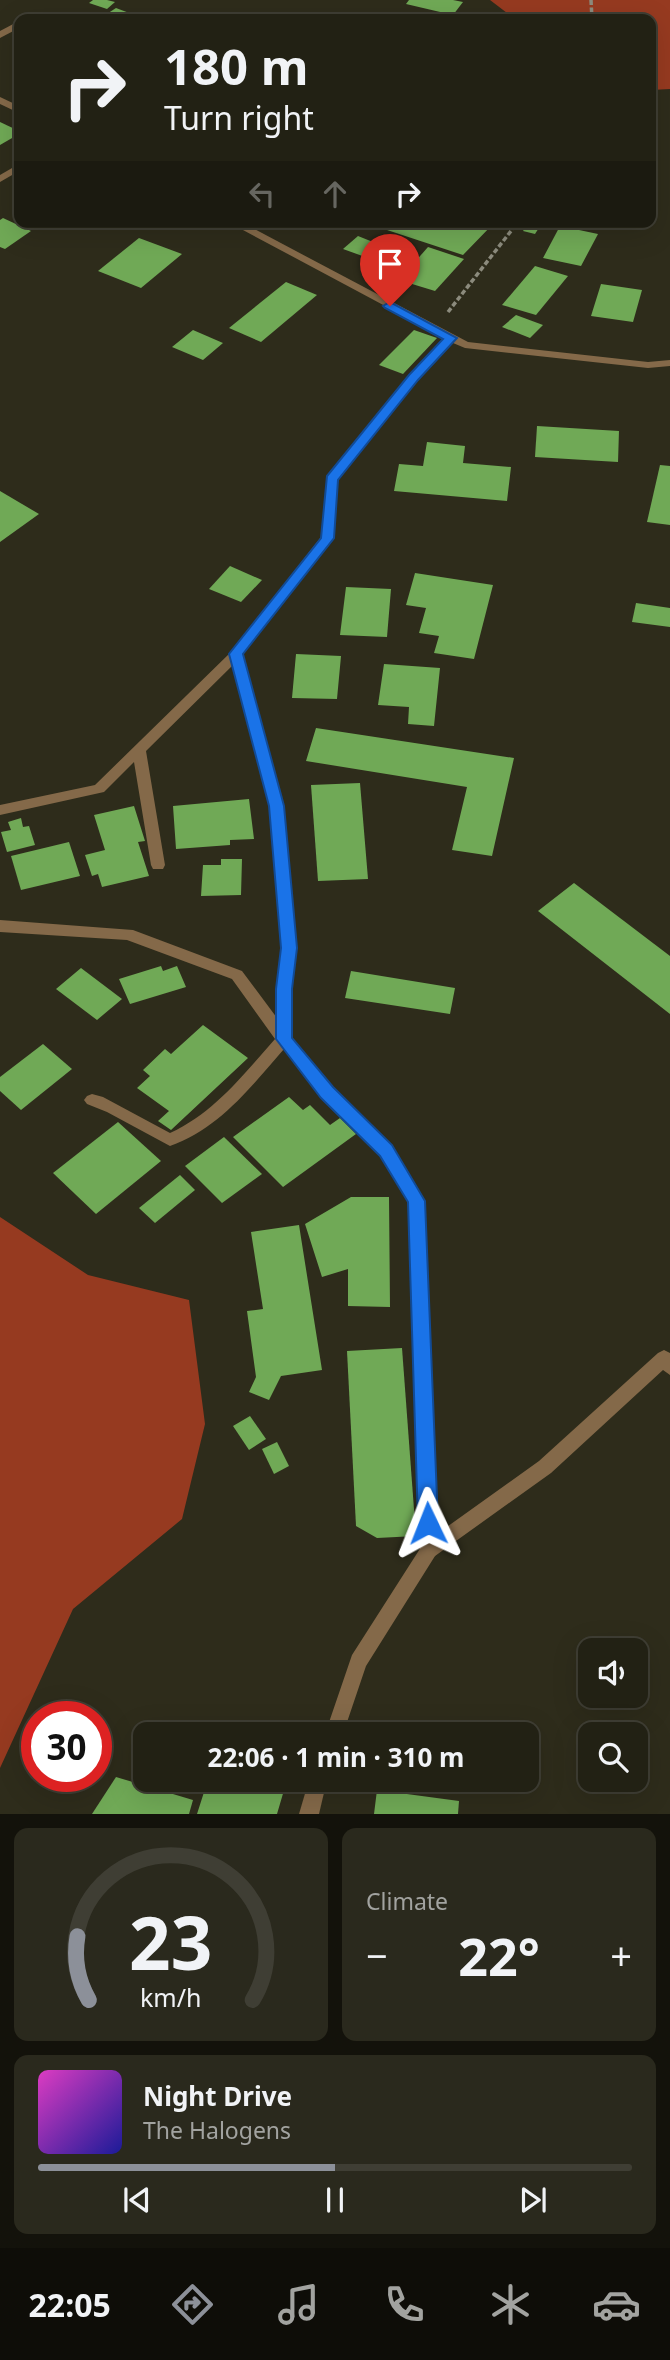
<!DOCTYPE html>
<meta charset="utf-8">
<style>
:root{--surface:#222114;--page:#2a291d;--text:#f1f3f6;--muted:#a2a3a0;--line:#3f3e34;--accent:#8c9099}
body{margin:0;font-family:"Noto Sans",sans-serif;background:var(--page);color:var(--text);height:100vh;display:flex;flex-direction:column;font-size:26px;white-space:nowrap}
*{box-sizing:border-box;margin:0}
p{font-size:23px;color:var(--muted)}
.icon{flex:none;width:38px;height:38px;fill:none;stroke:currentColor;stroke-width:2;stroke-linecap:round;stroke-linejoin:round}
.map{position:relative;height:1814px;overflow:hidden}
.drawer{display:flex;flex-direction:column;gap:14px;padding:14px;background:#13120b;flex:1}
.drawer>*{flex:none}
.banner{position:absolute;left:14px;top:14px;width:642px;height:214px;border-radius:14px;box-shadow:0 7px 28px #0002,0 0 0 2px var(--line);background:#222114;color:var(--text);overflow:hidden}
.buttons{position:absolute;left:578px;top:1638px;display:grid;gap:14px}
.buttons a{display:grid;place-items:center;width:70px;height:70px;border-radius:14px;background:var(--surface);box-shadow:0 7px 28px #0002,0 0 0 2px var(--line);font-size:35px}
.speed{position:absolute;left:21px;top:1701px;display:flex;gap:14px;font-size:35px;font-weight:700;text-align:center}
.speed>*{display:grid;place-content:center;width:91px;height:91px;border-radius:50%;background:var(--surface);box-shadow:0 7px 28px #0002,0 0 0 2px var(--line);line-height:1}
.speed .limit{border:10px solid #d22;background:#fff;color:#111}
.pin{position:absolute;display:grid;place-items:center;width:60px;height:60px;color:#fff;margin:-72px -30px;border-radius:50% 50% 50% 0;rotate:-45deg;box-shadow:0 0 7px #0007}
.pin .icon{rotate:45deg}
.me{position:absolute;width:77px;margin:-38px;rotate:358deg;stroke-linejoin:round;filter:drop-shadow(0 0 5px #0008)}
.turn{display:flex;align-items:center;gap:24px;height:147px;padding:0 35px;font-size:32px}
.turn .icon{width:91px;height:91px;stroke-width:2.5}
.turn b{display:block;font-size:49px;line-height:60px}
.lanes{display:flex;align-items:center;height:66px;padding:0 35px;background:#0003;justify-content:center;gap:35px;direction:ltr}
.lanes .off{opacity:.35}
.big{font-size:52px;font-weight:700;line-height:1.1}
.drawer .widget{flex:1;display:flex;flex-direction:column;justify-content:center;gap:10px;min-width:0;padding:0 24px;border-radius:14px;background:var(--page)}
.drawer .dial{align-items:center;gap:0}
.dial svg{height:182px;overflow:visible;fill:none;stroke:var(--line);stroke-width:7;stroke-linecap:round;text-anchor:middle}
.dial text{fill:var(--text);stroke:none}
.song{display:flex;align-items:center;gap:21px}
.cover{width:84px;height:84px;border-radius:10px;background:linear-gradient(135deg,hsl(310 70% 55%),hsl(240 70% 35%))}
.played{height:7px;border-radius:4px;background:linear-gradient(90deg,var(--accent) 50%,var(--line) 50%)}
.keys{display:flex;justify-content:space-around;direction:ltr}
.heat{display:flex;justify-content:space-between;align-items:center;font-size:38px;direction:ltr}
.drawer .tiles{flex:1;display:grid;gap:14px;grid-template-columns:1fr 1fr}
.widget:last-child{grid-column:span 2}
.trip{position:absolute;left:133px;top:1722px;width:406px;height:70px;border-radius:14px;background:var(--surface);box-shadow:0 7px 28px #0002,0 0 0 2px var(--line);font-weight:700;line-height:70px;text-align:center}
.tabs{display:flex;height:112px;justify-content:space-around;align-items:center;background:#0e0d08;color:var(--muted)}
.tabs .icon{width:49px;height:49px}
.tabs .current{color:var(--accent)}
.tabs b{font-size:32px;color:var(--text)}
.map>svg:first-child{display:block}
.forest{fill:#963a20}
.building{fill:#70a956}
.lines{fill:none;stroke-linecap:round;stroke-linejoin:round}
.path{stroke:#8c8b7d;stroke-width:3.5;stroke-dasharray:5 2.5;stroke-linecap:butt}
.minor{fill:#846949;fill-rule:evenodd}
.tertiary{fill:#846949;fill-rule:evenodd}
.route{fill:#1a73e8;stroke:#114b97;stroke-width:2}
</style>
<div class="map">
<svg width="670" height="1814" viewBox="0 0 670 1814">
<rect width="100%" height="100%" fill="#2e2c1b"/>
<g class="forest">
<polygon points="490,0 670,0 670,89 651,90 651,19 515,19"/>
<polygon points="0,1217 88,1275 189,1300 205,1424 182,1519 73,1609 0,1768"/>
</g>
<g class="building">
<polygon points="93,0 107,0 115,2 107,9 89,3"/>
<polygon points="409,0 453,0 463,2 453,15 406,4"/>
<polygon points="116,8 145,19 99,19"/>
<polygon points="402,12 428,18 428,19 395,19"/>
<polygon points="0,122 19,131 19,134 0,145"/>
<polygon points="3,218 31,231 5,249 0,247 0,220"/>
<polygon points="407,222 488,222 493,224 463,255 384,229 391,223 403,227"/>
<polygon points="529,222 542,223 535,234 523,231"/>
<polygon points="560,226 598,234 581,266 543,258"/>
<polygon points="358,236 383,246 368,258 343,249"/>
<polygon points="139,238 182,254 141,288 98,271"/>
<polygon points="428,247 464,259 435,291 399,280"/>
<polygon points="535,266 568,276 536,315 502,305"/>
<polygon points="286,282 317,295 261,342 229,328"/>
<polygon points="601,284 642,290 633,322 591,316"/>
<polygon points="516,315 543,325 530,338 502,327"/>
<polygon points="193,330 223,343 203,360 172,347"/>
<polygon points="414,330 437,338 403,374 379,365"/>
<polygon points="537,426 619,431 618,462 535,457"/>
<polygon points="427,442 465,446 463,463 511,467 507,501 394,491 399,464 423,466"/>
<polygon points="660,465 670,466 670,525 647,522"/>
<polygon points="0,491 39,514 0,542"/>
<polygon points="230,566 262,580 241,602 209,589"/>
<polygon points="415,573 493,585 474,659 434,653 439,636 419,633 426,608 406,605"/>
<polygon points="346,587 391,589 387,637 340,635"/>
<polygon points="636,603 670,608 670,627 632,622"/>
<polygon points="296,654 341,656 337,699 292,698"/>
<polygon points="384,664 440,668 434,726 408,724 409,707 378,705"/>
<polygon points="316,728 514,758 492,856 452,850 467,787 306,761"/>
<polygon points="360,783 368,879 318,881 311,785"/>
<polygon points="249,799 254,839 230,840 230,845 176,849 173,806"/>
<polygon points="134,806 145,841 138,842 149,876 102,887 98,874 92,876 85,855 105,850 94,815"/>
<polygon points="21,818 23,827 29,826 35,845 7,852 1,832 11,830 8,822"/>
<polygon points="69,842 80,876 21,890 11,856"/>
<polygon points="221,859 242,859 241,895 201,896 203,865 221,865"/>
<polygon points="574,883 670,956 670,1014 538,911"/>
<polygon points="161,966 163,971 177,966 186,987 130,1004 119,979"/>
<polygon points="81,968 122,999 97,1020 56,989"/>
<polygon points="351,971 455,988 450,1014 345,998"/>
<polygon points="203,1025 248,1058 171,1130 158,1121 169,1111 137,1088 150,1076 143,1070 165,1049 171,1054"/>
<polygon points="43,1044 72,1069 21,1110 0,1091 0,1077"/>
<polygon points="289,1097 303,1110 310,1105 330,1125 340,1118 356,1134 283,1187 233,1137"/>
<polygon points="118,1122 161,1161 96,1214 53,1173"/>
<polygon points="224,1137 262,1174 222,1203 185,1166"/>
<polygon points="180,1175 195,1190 155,1223 139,1208"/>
<polygon points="351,1197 389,1197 390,1307 348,1306 348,1269 322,1277 305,1224"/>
<polygon points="299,1225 322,1370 281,1376 269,1400 249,1392 256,1377 247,1311 263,1309 251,1232"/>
<polygon points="402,1348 416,1536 377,1538 356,1526 347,1351"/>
<polygon points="250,1416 266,1439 249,1450 233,1426"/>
<polygon points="277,1442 289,1466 274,1474 262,1449"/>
<polygon points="116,1777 193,1800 189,1814 92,1814"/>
<polygon points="178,1780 287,1780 277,1814 197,1814 205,1789"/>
<polygon points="377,1790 459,1801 458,1814 374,1814"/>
</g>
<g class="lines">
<g class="path">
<polyline points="591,0 592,19"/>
<polyline points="448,312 518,222"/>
</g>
<g class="minor">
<polygon points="19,21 19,28 0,38 0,31"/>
<polygon points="0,97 19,106 19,113 0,104"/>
<polygon points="19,164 19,171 0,182 0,175"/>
<path d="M228,222H241L468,342L648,362L670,360V366L648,368L465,348L453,343L418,379L338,480L333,538L242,655L284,806L296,948L291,989V1037L331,1088L391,1146L424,1201L438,1550L435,1556L429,1559L423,1556L420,1550L408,1202L381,1156L321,1096L284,1049C251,1087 219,1129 170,1146L107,1112L87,1104L84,1100L87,1096L92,1094L103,1097L170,1133C214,1113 244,1074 275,1039L232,979L127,940L0,932V920L133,930L242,971L277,1018V989L282,948L270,806L233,665L146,751L165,865L163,869H153L151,865L134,762L104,792L0,815V805L95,785L232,651L321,537L328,476L410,375L445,338Z"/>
</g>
<g class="tertiary">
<polygon points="664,1350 670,1353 670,1375 663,1370 551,1473 435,1556 366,1666 343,1734 325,1734 352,1655 423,1544 539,1461 658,1353"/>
<polygon points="309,1780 327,1780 319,1814 299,1814"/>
</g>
</g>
<polygon class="route" points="390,302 457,338 418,380 338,480 334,538 243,654 284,806 297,948 292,989 292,1038 333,1087 392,1145 425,1201 438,1523 435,1530 428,1533 421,1530 418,1523 408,1202 380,1156 321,1098 276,1039 276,989 281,948 269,806 229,654 321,538 327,476 409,375 443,339 385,308 383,306"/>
</svg>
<div class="buttons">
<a><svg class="icon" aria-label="sound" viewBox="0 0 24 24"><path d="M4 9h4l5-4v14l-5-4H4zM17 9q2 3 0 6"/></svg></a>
<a><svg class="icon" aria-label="search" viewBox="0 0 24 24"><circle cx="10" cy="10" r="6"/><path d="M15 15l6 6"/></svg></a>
</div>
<div class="speed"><div class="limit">30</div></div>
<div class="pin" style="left:390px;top:306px;background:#d93025"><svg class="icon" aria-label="arrive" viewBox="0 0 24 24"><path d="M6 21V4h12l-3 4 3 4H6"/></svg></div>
<svg class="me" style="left:428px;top:1523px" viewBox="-20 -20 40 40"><path d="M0-17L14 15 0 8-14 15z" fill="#1a73e8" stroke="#fff" stroke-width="4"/></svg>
<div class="trip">22:06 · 1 min · 310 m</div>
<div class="banner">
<div class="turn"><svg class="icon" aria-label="right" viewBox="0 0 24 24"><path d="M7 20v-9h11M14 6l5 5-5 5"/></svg><div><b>180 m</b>Turn right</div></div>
<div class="lanes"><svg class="icon off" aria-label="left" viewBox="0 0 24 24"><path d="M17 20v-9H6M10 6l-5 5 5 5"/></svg><svg class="icon off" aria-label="ahead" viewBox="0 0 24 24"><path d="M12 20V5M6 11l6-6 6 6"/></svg><svg class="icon" aria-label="right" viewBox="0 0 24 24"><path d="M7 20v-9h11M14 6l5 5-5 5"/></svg></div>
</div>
</div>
<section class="drawer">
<div class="tiles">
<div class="widget dial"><svg viewBox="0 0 100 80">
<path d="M14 69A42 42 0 1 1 86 69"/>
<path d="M14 69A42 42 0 0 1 9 41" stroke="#8c9099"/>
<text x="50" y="56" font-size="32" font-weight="700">23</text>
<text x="50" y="72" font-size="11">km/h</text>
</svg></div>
<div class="widget"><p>Climate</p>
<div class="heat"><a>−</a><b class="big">22°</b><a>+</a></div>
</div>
<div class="widget">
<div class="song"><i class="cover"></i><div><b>Night Drive</b><p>The Halogens</p></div></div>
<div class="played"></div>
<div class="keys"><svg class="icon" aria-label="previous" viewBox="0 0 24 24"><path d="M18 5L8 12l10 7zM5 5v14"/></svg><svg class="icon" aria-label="pause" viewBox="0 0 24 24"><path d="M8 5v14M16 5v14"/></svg><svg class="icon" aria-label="next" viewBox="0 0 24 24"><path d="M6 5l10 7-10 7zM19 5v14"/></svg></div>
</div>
</div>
</section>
<nav class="tabs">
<b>22:05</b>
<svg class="icon current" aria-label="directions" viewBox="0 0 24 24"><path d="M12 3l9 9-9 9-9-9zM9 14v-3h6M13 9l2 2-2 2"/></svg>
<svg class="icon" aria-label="music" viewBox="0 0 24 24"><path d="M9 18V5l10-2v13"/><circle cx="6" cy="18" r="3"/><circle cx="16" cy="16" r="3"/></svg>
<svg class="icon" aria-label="phone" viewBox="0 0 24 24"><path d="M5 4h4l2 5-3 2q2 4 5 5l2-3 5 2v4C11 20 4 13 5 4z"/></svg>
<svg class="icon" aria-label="climate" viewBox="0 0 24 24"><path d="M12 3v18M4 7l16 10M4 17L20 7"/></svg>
<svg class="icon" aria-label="car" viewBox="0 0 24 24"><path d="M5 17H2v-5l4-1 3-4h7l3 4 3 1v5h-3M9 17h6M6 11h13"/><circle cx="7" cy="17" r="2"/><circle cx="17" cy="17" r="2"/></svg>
</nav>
